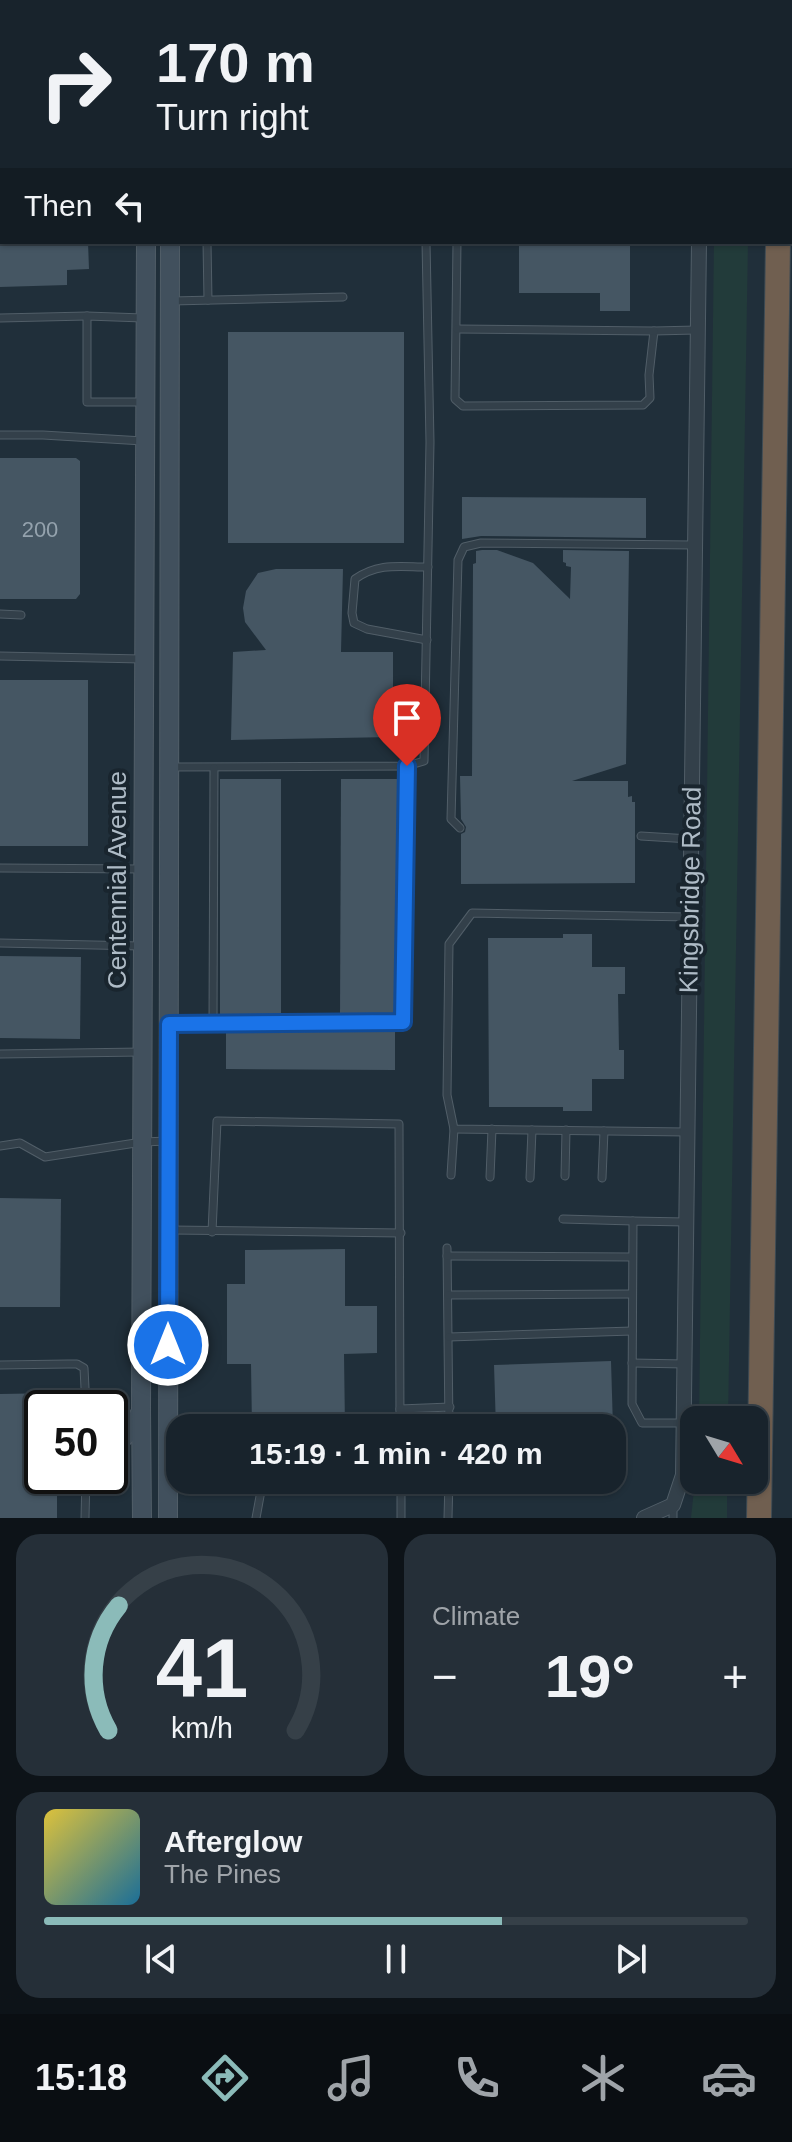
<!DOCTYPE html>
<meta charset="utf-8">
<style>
:root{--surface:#18232c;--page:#252f38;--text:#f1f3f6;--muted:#9fa4a9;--line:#364048;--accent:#8bbbb9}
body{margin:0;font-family:Arial,sans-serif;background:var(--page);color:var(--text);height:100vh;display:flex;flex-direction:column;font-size:30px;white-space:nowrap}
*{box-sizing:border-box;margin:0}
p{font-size:26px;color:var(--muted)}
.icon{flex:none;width:44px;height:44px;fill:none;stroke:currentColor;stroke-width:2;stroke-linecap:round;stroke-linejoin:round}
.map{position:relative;height:1518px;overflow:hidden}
.details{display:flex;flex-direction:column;gap:16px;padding:16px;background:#0d1318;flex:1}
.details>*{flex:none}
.hud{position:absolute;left:0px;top:0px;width:792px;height:244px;box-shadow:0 2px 6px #0004,0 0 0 2px var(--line);background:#18232c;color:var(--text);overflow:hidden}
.needle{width:52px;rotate:128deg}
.fabs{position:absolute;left:680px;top:1406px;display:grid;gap:16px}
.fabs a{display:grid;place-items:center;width:88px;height:88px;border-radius:16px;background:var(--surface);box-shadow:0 2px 6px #0004,0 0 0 2px var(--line);font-size:40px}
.speed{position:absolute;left:24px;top:1390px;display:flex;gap:16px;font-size:40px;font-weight:700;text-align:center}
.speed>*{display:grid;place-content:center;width:104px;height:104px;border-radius:50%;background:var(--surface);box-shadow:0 2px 6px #0004,0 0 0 2px var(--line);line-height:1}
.speed .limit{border:4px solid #111;border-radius:12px;background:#fff;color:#111}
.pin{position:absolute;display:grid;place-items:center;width:68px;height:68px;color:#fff;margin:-82px -34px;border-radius:50% 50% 50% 0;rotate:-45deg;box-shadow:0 0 8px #0007}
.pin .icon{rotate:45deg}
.me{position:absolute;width:88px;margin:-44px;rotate:0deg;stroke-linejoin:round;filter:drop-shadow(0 0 6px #0008)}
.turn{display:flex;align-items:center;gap:28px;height:168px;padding:0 24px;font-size:36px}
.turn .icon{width:104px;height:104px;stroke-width:2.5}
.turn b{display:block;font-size:56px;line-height:68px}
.then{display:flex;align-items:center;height:76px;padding:0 24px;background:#0003;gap:16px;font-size:30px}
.big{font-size:60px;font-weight:700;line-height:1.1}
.details .tile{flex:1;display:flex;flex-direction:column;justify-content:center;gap:12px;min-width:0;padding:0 28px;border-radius:24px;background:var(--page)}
.details .dial{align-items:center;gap:0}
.dial svg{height:208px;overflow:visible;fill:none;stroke:var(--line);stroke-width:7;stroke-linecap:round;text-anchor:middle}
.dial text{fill:var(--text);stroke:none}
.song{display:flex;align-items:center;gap:24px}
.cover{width:96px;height:96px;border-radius:12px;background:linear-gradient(135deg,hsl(50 70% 55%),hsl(200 70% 35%))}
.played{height:8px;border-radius:4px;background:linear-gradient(90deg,var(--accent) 65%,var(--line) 65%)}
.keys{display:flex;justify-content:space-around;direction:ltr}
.heat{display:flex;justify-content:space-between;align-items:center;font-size:44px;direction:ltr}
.details .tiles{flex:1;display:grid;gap:16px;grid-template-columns:1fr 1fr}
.tile:last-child{grid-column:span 2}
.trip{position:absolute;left:166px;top:1414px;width:460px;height:80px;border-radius:24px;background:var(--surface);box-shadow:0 2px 6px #0004,0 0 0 2px var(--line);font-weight:700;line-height:80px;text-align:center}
.dock{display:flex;height:128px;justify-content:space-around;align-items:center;background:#0a0e12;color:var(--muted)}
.dock .icon{width:56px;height:56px}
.dock .selected{color:var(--accent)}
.dock b{font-size:36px;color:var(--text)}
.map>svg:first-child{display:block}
.green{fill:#223b3a}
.building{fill:#455663}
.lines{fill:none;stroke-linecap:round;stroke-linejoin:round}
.lane-casing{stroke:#515e68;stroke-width:9}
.street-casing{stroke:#515e68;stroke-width:16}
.secondary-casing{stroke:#515e68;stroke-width:20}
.highway-casing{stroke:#3e4b54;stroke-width:26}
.lane{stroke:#33404a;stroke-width:7}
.street{stroke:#33404a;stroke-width:14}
.secondary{stroke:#41505d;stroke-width:18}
.highway{stroke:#705f50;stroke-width:24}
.route-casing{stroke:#114b97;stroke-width:20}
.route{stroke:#1a73e8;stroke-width:14}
.labels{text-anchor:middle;stroke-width:8;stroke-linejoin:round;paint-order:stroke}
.number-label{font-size:22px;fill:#94a2ad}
.street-label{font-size:26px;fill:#aebbc6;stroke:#19252e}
</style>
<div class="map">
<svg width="792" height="1518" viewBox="0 0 792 1518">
<rect width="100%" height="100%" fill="#202f3a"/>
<g class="green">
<polygon points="714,242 748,242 728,1420 699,1420"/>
<polygon points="695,1480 727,1480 727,1518 691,1518"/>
</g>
<g class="building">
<polygon points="0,242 88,242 89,269 67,270 67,285 0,287"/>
<polygon points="519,242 630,242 630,311 600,311 600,293 519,293"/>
<rect x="228" y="332" width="176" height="211"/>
<polygon points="0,458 76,458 80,461 80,594 76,599 0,599"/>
<polygon points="462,497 646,498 646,538 481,536 462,539"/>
<polygon points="482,550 497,550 533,563 570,599 571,567 566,566 566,563 563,562 563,550 629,551 626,764 572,781 628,781 628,797 632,796 632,802 635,802 635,883 461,884 461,834 465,832 466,827 461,819 460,776 472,776 473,564 476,563 476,551"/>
<polygon points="276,569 343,569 341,652 393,652 393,737 231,740 233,652 266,650 245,622 243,608 246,591 258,573"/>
<rect x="0" y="680" width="88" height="166"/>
<polygon points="220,779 281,779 281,1017 226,1017 226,1015 220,1015"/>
<polygon points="341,779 400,779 397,1015 395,1016 340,1016"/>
<polygon points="563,934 592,934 592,967 625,967 625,994 618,994 619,1050 624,1050 624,1079 592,1079 592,1111 563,1111 563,1107 489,1107 488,938 563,938"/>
<polygon points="0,956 81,957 80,1039 0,1038"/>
<polygon points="340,1029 395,1029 395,1070 226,1069 226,1030 340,1032"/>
<polygon points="0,1198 61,1199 60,1307 0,1307"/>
<polygon points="345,1249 345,1306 377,1306 377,1353 344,1354 345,1428 252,1428 251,1364 227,1364 227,1284 245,1284 245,1250"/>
<polygon points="611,1361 613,1428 496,1428 494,1365"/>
<polygon points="58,1393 58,1408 42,1408 42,1476 57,1476 57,1518 0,1518 0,1394"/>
</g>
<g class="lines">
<defs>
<g id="lane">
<polyline points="13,0 13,2"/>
<polyline points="438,0 438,2"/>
<polyline points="518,0 518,2"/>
<polyline points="49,2 49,0"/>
<polyline points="90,2 90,0"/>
<polyline points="223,2 223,0"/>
<polyline points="480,2 480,0"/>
<polyline points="695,2 695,0"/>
<polyline points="0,17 2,17"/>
<polyline points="0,125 2,125"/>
<polyline points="207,242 208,300"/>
<polyline points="457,242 455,399 463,406 643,405 650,398 649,375 654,331 696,330"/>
<polyline points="172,301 343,297"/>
<polyline points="0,318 87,316"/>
<polyline points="457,329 654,331"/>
<polyline points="143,402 87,402 87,316 143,318"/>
<polyline points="0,435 43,435 143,441"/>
<polyline points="0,614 21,615"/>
<path d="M427,640L367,629L354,623L352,613L355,579C379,562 401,567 428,567"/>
<polyline points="0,656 142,659"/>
<polyline points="170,767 407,766 424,761 430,442 426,242"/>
<polyline points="460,828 451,819 458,560 464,547 481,543 694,545"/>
<polyline points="641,836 690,839"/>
<polyline points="0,868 142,869"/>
<polyline points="0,943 141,946"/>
<polyline points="169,1024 403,1022 407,766"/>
<polyline points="213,1024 214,768"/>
<polyline points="0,1054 142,1052"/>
<polyline points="687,1132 454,1129 447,1095 449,944 472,913 690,917"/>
<polyline points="0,1146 20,1143 45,1157 142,1142 168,1141"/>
<polyline points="451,1175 454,1129"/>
<polyline points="565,1176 566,1130"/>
<polyline points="490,1177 492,1129"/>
<polyline points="530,1178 532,1130"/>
<polyline points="602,1178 604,1131"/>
<polyline points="563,1219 633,1221"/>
<polyline points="171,1230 401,1233"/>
<polyline points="212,1232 217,1121 399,1124 400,1428"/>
<polyline points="447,1248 449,1428"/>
<polyline points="447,1256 632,1257"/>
<polyline points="448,1295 632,1294"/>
<polyline points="449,1337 632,1331"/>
<polyline points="632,1363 685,1364"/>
<polyline points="0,1365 68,1364 77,1364 84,1368 86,1408"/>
<polyline points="400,1409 450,1407"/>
<polyline points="684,1423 642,1423 632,1404 633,1221 686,1222"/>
<polyline points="401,1480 401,1518"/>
<polyline points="673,1505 673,1518"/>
<polyline points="85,1518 86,1476"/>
<polyline points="256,1518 263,1480"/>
<polyline points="448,1518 449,1480"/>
</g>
<polyline id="street" points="644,1518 673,1505 683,1475 699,242"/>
<g id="secondary">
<polyline points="170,0 170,2"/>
<polyline points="147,2 147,0"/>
<polyline points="110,1451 132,1429 140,1413"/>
<polyline points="142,1518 141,1410 146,242"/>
<polyline points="168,1518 170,242"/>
</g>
<g id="highway">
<polyline points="781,2 781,0"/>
<polyline points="759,1518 778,242"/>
</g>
</defs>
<use href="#lane" class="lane-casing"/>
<use href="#street" class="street-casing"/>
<use href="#secondary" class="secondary-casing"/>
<use href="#highway" class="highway-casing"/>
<use href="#lane" class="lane"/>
<use href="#street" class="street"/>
<use href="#secondary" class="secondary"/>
<use href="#highway" class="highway"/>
</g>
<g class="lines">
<defs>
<polyline id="route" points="168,1345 169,1024 403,1022 407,766"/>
</defs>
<use href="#route" class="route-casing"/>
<use href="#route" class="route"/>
</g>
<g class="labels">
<g class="number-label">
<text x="40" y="537">200</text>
</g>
<g class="street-label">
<text transform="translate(117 880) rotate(-90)" y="9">Centennial Avenue</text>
<text transform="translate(690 890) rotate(-89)" y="9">Kingsbridge Road</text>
</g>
</g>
</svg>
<div class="fabs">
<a><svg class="needle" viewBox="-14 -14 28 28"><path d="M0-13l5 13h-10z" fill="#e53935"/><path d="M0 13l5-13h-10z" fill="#9fa4a9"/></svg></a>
</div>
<div class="speed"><div class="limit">50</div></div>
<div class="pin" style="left:407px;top:766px;background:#d93025"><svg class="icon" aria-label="arrive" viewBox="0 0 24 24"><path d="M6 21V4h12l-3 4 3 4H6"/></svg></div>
<svg class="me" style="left:168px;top:1345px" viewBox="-20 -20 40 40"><circle r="17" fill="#1a73e8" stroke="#fff" stroke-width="3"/><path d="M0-11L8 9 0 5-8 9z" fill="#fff"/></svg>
<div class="trip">15:19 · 1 min · 420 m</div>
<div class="hud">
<div class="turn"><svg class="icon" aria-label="right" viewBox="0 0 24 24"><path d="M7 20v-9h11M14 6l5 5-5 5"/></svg><div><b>170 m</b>Turn right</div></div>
<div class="then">Then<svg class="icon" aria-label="left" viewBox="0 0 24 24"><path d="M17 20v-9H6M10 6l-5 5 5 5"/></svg></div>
</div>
</div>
<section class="details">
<div class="tiles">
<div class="tile dial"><svg viewBox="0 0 100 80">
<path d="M14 69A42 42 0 1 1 86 69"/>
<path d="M14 69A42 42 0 0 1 18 21" stroke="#8bbbb9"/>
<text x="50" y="56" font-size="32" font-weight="700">41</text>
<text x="50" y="72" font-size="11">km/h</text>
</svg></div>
<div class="tile"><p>Climate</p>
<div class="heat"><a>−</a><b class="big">19°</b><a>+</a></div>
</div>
<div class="tile">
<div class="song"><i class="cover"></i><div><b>Afterglow</b><p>The Pines</p></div></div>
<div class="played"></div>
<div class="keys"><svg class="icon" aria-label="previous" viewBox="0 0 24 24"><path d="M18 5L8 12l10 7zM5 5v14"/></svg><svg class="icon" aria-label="pause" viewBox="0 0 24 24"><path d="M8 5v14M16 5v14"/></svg><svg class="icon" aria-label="next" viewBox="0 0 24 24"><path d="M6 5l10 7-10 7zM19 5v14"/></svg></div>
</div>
</div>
</section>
<nav class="dock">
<b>15:18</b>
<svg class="icon selected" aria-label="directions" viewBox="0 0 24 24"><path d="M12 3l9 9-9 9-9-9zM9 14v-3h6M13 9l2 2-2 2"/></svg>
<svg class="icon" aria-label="music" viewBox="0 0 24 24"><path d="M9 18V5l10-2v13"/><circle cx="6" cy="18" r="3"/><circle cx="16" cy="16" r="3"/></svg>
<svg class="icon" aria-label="phone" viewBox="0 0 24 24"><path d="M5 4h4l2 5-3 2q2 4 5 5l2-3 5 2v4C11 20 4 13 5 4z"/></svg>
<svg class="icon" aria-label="climate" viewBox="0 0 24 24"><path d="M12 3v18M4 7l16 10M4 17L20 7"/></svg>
<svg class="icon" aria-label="car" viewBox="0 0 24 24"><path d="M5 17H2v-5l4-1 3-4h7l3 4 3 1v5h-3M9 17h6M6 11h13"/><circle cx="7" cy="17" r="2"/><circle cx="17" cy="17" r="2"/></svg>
</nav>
